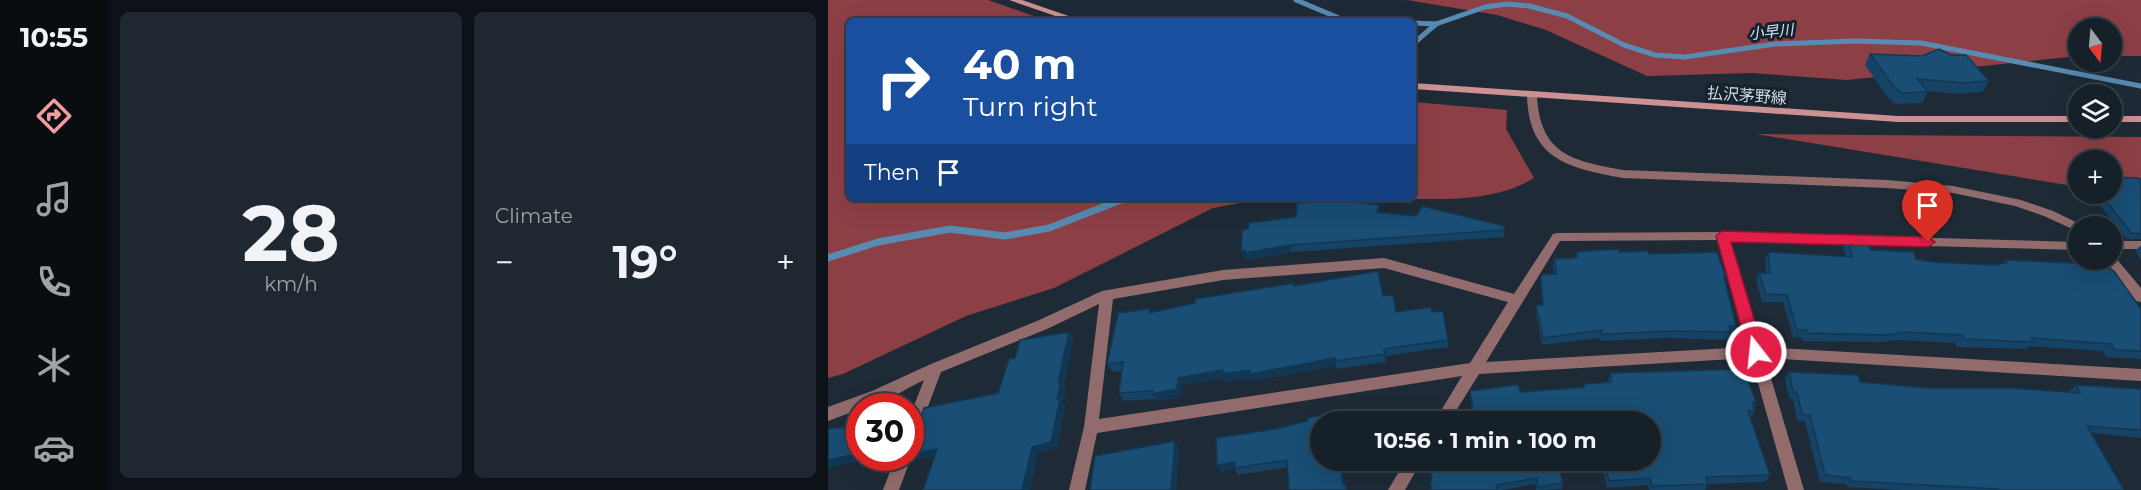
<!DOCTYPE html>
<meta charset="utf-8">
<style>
:root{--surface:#162029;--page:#1f2831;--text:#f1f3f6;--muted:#9ea3a8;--line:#353e46;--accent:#f49aa0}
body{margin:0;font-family:Montserrat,"Noto Sans JP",sans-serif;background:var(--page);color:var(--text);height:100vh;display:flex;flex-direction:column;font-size:22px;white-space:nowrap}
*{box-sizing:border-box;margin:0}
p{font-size:20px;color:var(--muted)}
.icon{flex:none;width:33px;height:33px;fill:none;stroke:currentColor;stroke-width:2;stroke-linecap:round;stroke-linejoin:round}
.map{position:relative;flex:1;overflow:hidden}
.drawer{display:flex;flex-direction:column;gap:12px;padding:12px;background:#0c1217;width:720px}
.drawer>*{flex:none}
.top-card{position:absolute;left:18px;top:18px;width:570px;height:183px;border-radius:9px;box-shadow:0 6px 24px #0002,0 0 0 2px var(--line);background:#1a4fa0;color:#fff;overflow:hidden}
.needle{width:39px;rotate:164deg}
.fabs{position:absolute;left:1240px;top:18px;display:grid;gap:12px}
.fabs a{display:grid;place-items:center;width:54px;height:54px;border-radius:50%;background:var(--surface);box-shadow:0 6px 24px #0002,0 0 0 2px var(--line);font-size:30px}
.speed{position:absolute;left:18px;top:393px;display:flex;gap:12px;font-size:30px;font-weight:700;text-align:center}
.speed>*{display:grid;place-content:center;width:78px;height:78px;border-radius:50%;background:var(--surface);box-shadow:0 6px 24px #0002,0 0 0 2px var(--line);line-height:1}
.speed .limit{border:9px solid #d22;background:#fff;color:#111}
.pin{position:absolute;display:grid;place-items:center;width:51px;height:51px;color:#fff;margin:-62px -26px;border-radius:50% 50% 50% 0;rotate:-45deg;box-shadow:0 0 6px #0007}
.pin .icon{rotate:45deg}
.me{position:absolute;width:66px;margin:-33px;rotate:344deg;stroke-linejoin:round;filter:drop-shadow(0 0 4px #0008)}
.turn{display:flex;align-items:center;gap:21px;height:126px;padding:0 18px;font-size:27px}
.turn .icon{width:78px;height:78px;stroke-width:2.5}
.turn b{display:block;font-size:42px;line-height:51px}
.then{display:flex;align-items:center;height:57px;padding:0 18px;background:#0003;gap:12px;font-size:22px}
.big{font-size:45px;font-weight:700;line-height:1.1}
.drawer .card{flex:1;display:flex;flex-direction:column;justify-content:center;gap:9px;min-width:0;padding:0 21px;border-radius:9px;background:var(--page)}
.drawer .dial{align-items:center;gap:0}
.dial b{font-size:78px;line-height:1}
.heat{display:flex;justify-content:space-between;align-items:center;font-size:33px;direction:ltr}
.drawer .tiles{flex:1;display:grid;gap:12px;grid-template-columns:repeat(2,1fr)}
.trip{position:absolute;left:482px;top:411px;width:351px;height:60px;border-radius:30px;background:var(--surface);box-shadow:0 6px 24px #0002,0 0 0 2px var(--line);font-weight:700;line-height:60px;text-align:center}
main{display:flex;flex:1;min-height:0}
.tab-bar{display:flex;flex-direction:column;width:108px;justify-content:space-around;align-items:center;background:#090d10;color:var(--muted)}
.tab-bar .icon{width:42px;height:42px}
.tab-bar .on{color:var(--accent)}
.tab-bar b{font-size:27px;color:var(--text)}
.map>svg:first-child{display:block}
.forest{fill:#8d3f46}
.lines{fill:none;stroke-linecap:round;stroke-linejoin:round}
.stream-far1{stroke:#588bb2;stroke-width:5}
.stream{stroke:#588bb2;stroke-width:7}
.street{fill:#926c6d;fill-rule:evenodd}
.secondary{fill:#cd9193;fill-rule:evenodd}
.wall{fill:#164365}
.shaded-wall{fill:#123752}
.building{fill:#1a4e75;stroke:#123752;stroke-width:1.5}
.route{fill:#e11d48;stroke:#92132f;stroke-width:1.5}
.labels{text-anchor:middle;stroke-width:6;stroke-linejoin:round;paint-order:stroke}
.far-water-label{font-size:15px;font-style:italic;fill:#d6e6f6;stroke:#15222d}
.street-label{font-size:16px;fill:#d0d9e0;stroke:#15222d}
</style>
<main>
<nav class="tab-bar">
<b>10:55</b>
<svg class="icon on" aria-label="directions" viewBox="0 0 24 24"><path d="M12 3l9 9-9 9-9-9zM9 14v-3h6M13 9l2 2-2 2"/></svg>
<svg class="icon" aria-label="music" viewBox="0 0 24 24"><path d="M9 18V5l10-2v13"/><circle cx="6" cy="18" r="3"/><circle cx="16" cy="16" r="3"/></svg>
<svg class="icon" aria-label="phone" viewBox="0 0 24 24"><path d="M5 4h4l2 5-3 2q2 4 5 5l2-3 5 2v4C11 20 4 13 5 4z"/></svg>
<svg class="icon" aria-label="climate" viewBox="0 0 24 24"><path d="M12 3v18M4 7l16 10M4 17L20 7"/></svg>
<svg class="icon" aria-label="car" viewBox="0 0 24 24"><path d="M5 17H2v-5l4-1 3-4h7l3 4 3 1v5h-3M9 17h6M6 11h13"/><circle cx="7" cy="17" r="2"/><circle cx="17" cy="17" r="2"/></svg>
</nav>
<section class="drawer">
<div class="tiles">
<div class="card dial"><b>28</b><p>km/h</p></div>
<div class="card"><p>Climate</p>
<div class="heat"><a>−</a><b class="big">19°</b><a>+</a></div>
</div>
</div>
</section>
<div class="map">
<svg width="1313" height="490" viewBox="0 0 1313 490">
<rect width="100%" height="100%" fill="#1e2b37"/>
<g class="forest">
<polygon points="0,0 160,0 220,21 21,21 21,198 439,198 385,208 226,288 138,316 15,374 0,378"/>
<polygon points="579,0 1313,0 1313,56 1284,56 1284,28 1251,28 1251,56 1019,80 924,73 819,76 718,30 669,15"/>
<path d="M585,102L679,110L678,129L706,178C663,204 606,199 558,198H585Z"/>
<polygon points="928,134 1313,137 1313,198 1284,193 1284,160 1251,160 1251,187"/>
</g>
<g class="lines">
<g class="stream-far1">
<polyline points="468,0 518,21"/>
<polyline points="585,23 608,24 657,7 679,4 701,6 739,16 796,45 827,55 857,57 947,44 1026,41 1093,43 1313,86"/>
<polyline points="585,44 608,24"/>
</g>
<polyline class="stream" points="0,258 50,242 122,229 177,236 221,228 298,198"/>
<g class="street">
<path d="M704,93L709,96C712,154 744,161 795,170L1059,180L1125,186L1193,200L1225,211L1256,226H1251V232L1216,216L1187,206L1125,193L1059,188L795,178C741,168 701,160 699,96Z"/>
<path d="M895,232L1251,242V250L902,241L934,347L1313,369V381L937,358L976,490H960L923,358L651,374L621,422H606L634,376L269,433L257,490H241L256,427L271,304L219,329L113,372L87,441L82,443V416L96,380C77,389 53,406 32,406V409L0,421V407L44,391L103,364L209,321L274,291L395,270L556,258L686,294L725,234L729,233ZM890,240L920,347L658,362L732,241ZM556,268L680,302L642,363L271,419L285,299L395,280Z"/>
<rect x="1284" y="241" width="29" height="8"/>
<polygon points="1284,256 1287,257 1313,288 1313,302 1308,301 1279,263 1277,260 1284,260"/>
<polygon points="67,458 83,458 71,490 55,490"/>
<polygon points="578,460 594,460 577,490 560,490"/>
</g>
<g class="secondary">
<polygon points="181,0 194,0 255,21 242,21"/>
<polygon points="585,83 1070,116 1251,116 1251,122 1070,122 585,89"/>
<rect x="1284" y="116" width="29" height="6"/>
</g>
</g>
<g class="wall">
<polygon points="1042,54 1161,81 1154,92 1130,94 1100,91 1094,103 1068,104 1060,98 1037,65"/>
<polygon points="1313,179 1313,239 1298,239 1264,194 1284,194"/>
<polygon points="527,202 552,212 676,226 676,237 464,252 420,260 419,258 416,258 420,229"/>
<polygon points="1019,239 1043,250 1105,262 1167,265 1175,263 1178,260 1267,268 1313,309 1313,359 1278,357 1275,351 1201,346 1197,349 1129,347 1127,343 1070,340 1054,342 975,341 974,338 965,337 955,302 934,302 928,280 931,273 938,273 937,260 940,252 1018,256 1015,247"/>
<polygon points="1312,246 1313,246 1313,260 1307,251"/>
<polygon points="748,252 791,252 821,254 898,277 897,281 908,326 904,334 902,334 900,340 841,338 772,341 771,338 714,345 708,313 708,305 714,305 712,282 713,275 726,274 725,267 726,259 745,258 747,258"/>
<polygon points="466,283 467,286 555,296 568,312 604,312 620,340 620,347 557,356 558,362 509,369 508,366 425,381 424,378 398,382 396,378 354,385 353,397 329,401 327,399 296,401 291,393 294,371 285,372 279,364 324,312"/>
<polygon points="961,372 1032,382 1102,388 1240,392 1248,385 1313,389 1313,438 1264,433 1296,490 1072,490 1019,487 1018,484 992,482 977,421 969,421 965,399 961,398 957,379"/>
<polygon points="782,373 928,402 926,407 927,411 923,418 942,475 937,482 880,484 877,490 821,490 820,485 779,488 773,460 822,460 822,422 626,422 626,414 644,411 642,391 692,392 755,387 756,384 780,382"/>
<polygon points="513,411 515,422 492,422 519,490 461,490 460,467 410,475 407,469 393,472 447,429"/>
<polygon points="729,460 735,483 734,489 708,490 707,484 674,490 603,490"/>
</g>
<g class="shaded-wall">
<polygon points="462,245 464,252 420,260 419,258 416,258 413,251"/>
<polygon points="241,332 246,339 236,385 239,388 235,403 238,406 229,448 210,453 202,490 194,490 204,447 229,399 230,382"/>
<polygon points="507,358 508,366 425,381 424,378 398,382 396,378 354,385 353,397 329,401 324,394 350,378 395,370 422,370"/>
<polygon points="88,440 96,447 82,449 82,442"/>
<polygon points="347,441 351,448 348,490 343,490"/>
<polygon points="109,449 116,455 91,460 84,454"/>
<polygon points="32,453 32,458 46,458 0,468 0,460"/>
<polygon points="511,460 512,460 517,490 515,485"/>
<polygon points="407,462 407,469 393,472 389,465"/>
</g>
<g class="building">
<polygon points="1111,49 1123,55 1138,55 1161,81 1136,83 1089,79 1100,92 1074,93 1066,87 1042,54 1094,56"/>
<polygon points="1284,177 1308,178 1313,179 1313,234 1303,233 1273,194 1284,194"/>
<polygon points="527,200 527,202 552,205 549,212 588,216 594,206 676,226 676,230 462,245 417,253 417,250 413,251 414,230 420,229 421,223 468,217 469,203"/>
<polygon points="1019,239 1039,240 1043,250 1086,252 1088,259 1105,262 1167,265 1179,263 1178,260 1265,264 1267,268 1281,268 1286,271 1313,309 1313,351 1287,350 1283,344 1203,338 1205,342 1136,339 1134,335 1076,332 1059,335 979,333 978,330 969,330 959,295 938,294 931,273 942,273 940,252 1025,257"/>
<polygon points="790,249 791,252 821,251 821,254 889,252 898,277 896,277 908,326 901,326 903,332 844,331 774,334 773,330 715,338 708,305 715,305 713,275 729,274 726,259 745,258 749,257 748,252"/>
<polygon points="550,271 555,296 565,295 568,312 603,307 604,312 615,311 620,340 556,349 557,354 507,361 507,358 422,374 422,370 394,374 395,370 350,378 349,389 324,394 325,391 291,393 295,362 279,364 290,313 322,309 321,313 367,303 367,299 466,283 466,286"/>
<polygon points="241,332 230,382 233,381 229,399 232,399 223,442 204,447 194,490 95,490 109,449 84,454 88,440 82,442 82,433 87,421 92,420 96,408 170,393 181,359 187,358 192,340"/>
<polygon points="914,369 918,375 928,402 924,402 927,411 920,411 942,475 878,477 880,484 824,486 822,478 781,481 776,460 822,460 822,422 769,422 768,419 726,422 627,422 626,414 645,411 642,391 686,385 691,386 692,392 756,387 756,384 784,382 782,373"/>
<polygon points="961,372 1030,375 1032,382 1102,388 1185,388 1252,393 1248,385 1313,389 1313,430 1259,426 1296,490 1170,490 1170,489 1024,481 1023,478 997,475 982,415 974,414 969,392 965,392"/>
<polygon points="513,411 514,422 492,422 492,460 511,460 515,485 518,485 518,490 461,490 459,460 406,468 407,462 389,465 388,438 447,429 479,421 479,418"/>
<polygon points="32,425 32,453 0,460 0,429"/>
<polygon points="347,441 343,490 262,490 267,456"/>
<polygon points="612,460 729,460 735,483 710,487 708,478 668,485 669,490 603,490 602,482 604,481 602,468 613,466"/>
</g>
<polygon class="route" points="894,231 1100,237 1107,242 1100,247 903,242 936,352 928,359 920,352 888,236"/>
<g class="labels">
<g class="far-water-label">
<text transform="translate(943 32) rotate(-6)" y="5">小早川</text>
</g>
<g class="street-label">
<text transform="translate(919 95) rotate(4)" y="6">払沢茅野線</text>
</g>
</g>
</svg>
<div class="fabs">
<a><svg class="needle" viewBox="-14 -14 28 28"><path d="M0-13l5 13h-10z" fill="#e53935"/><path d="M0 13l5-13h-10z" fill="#9ea3a8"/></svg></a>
<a><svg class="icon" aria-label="layers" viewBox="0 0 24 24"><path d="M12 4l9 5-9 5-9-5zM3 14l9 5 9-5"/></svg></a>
<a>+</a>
<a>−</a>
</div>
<div class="speed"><div class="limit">30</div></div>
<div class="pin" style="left:1100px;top:242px;background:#d93025"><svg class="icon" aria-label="arrive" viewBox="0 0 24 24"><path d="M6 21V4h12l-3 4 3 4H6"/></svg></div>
<svg class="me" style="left:928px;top:352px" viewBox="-20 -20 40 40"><circle r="17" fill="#e11d48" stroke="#fff" stroke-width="3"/><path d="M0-11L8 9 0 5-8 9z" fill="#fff"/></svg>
<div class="trip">10:56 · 1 min · 100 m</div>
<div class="top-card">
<div class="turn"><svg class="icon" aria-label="right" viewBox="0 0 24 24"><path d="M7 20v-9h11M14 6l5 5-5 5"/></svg><div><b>40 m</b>Turn right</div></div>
<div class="then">Then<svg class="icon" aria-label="arrive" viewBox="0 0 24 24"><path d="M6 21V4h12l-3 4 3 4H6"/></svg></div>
</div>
</div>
</main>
